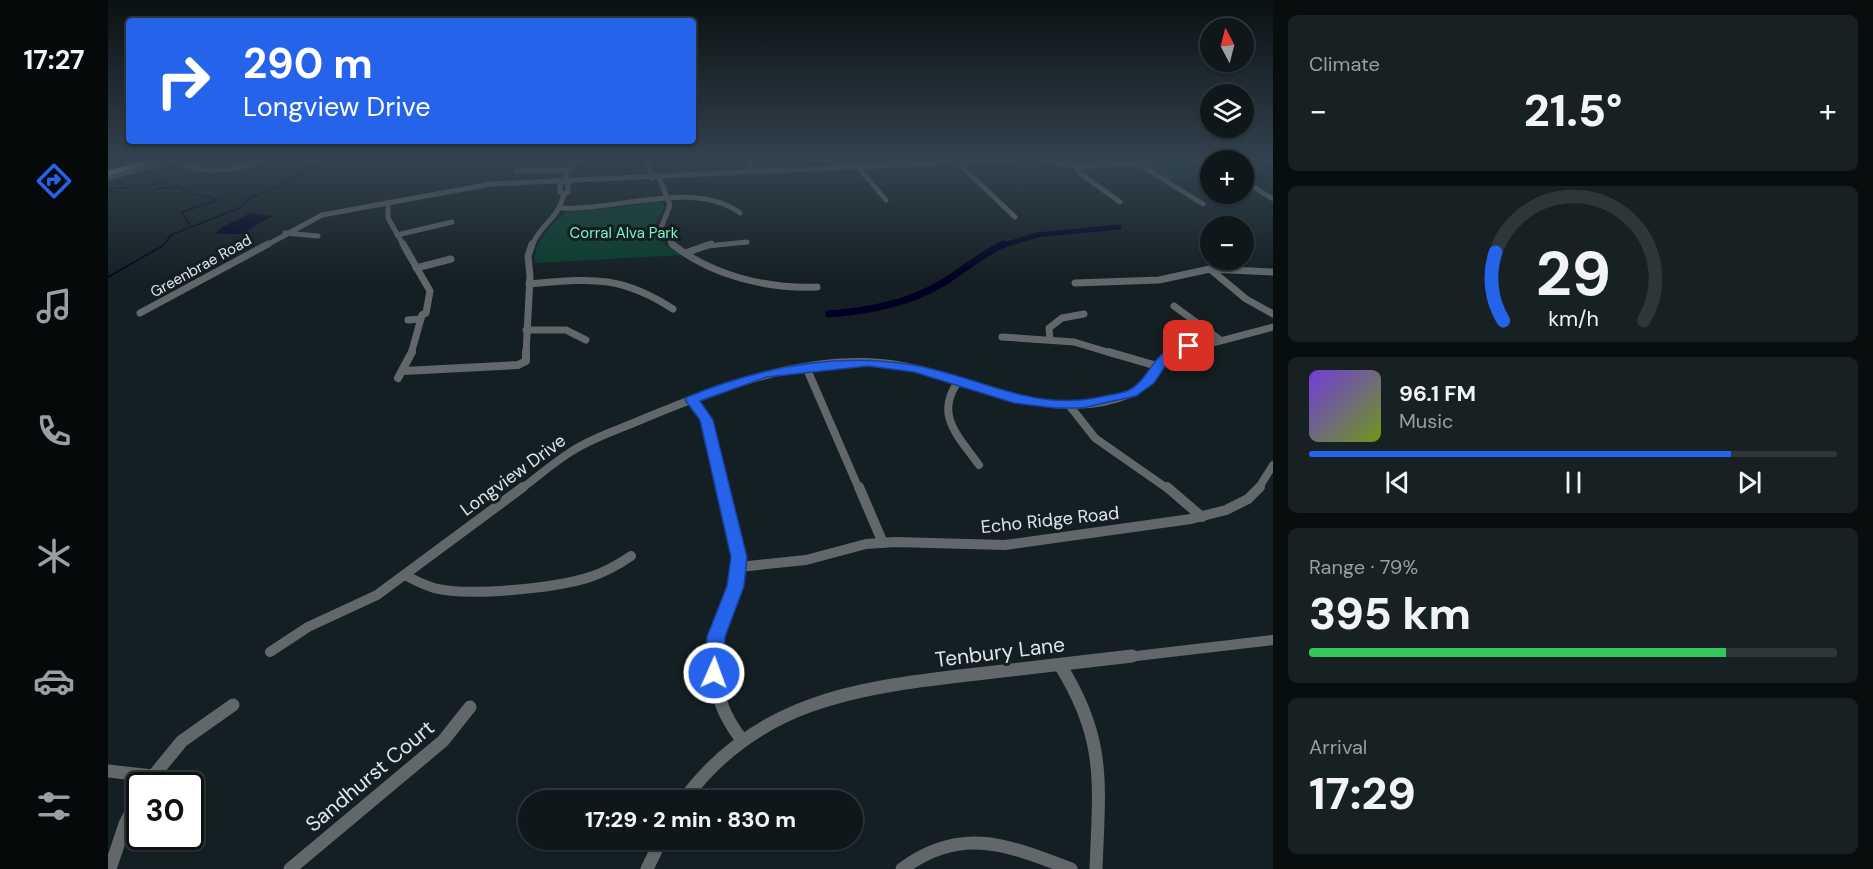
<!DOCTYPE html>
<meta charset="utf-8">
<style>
:root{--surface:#0e171a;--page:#172023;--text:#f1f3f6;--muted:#9b9fa2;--line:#2e3639;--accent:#2563eb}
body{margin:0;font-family:"DM Sans",sans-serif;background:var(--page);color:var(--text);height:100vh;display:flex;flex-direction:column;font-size:22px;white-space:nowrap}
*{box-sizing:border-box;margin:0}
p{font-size:20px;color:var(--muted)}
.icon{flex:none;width:33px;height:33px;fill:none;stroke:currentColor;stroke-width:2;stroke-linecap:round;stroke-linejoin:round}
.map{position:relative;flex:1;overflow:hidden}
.drawer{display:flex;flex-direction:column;gap:15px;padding:15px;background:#080d0e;width:600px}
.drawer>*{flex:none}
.hud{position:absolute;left:18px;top:18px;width:570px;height:126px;border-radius:6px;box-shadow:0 2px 4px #0004,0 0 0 2px var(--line);background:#2563eb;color:#fff;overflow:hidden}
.needle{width:39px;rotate:353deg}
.buttons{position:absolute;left:1092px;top:18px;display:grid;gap:12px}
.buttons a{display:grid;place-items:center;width:54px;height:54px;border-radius:50%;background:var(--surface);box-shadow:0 2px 4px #0004,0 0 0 2px var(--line);font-size:30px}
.speed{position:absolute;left:18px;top:772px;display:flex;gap:12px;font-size:30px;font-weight:700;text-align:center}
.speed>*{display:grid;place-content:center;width:78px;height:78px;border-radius:50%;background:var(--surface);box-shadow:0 2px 4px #0004,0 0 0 2px var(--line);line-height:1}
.speed .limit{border:3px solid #111;border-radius:9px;background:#fff;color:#111}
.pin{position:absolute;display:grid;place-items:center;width:51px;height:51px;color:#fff;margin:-26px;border-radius:12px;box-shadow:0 3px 9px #0006}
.me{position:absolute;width:66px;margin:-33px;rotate:2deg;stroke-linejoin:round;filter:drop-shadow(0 0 4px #0008)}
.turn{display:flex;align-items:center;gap:21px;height:126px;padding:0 18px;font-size:27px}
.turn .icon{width:78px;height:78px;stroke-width:2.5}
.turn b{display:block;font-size:42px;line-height:51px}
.big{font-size:45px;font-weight:800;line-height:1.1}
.drawer .widget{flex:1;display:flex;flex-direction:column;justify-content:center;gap:9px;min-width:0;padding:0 21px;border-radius:9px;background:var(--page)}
.drawer .dial{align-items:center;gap:0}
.dial svg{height:156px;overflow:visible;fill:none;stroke:var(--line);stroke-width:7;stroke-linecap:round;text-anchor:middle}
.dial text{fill:var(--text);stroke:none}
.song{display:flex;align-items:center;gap:18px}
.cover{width:72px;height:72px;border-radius:9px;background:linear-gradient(135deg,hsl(260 70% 55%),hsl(80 70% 35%))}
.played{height:6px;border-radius:3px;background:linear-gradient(90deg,var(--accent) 80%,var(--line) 80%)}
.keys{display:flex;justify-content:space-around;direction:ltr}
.heat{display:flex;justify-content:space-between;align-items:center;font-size:33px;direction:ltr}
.charge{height:9px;border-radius:4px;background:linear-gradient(90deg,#34c759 79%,var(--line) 0)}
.trip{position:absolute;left:410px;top:790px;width:345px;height:60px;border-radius:30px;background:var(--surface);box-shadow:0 2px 4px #0004,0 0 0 2px var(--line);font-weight:800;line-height:60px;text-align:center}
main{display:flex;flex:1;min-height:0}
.dock{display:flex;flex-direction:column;width:108px;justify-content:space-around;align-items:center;background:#06090a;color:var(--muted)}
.dock .icon{width:42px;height:42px}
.dock .on{color:var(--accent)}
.dock b{font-size:27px;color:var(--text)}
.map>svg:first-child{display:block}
.green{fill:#083e2a}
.water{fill:#002}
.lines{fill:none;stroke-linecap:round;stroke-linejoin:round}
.stream{stroke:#002;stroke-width:1.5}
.canal-far1{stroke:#002;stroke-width:5}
.canal{stroke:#002;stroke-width:7}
.street-far4{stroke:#62676a;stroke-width:5}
.street-far3{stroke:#62676a;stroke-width:7}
.street-far2{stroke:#62676a;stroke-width:8}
.street-far1{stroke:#62676a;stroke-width:10}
.street{stroke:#62676a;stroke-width:13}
.highway{fill:#c4d1d9;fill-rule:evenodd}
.route{fill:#2563eb;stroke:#184099;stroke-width:1.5}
.labels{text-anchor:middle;stroke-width:6;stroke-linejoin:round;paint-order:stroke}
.far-park-label{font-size:15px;fill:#7ff6c1;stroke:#131f22}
.far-street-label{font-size:15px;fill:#dee7e8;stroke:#131f22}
.street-label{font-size:18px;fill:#dee7e8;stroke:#131f22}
.near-street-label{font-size:21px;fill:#dee7e8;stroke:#131f22}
</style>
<main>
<nav class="dock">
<b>17:27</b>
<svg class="icon on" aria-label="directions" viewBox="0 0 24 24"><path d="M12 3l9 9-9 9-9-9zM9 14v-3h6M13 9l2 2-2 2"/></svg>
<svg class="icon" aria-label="music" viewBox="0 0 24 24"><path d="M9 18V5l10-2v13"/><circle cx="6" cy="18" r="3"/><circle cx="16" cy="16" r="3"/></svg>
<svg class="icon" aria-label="phone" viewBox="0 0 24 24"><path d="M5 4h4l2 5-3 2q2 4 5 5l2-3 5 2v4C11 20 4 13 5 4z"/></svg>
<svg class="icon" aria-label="climate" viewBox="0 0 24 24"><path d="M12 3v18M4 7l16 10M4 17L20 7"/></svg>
<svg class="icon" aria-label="car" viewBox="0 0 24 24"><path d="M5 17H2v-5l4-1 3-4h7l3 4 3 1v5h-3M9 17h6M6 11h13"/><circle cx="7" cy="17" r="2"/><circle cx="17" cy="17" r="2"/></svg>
<svg class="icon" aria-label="filters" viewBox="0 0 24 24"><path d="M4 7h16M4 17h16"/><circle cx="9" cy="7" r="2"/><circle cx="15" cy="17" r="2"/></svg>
</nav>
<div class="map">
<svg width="1165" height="869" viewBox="0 0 1165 869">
<rect width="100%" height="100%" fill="#131f22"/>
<g class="green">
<polygon points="1102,161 1102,177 1059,179 1037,165"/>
<path d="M552,201L556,203C556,211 552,213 549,220C540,237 563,249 574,255L427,263C425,239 444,227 459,211L500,209Z"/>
</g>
<path class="water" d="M141,213L165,216L132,234H108C114,223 131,222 141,213Z"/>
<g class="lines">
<g class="stream">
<polyline points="43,185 54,182 63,186"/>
<polyline points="0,188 23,188"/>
<polyline points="47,189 72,187 76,191 110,200 74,212 82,225"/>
<polyline points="0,190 9,192"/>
<polyline points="0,277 56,245 63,235 131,208 141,198 174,185 218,159"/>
</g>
<polyline class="canal-far1" points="893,246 929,235 1011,227"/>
<path class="canal" d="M721,314C760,311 798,304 833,284C855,271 873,254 896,244"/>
<g class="street-far4">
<path d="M68,159C91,177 131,170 156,159"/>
<polyline points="539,159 544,178"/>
<polyline points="639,159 647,173"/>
<polyline points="1160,159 1165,162"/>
<polyline points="849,162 907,217"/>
<polyline points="939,162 975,166 1102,159"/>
<polyline points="1029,163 1095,204"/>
<polyline points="967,166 973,174 1012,202"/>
<polyline points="750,167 778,200"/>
<polyline points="408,171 460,170"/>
<polyline points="551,177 562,205 553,228 566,246"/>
<polyline points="0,178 70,159"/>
<polyline points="1136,181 1165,199"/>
<polyline points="456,194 452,192 452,183 456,181 459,171 472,159"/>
<polyline points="280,202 280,218 296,246"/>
<path d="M454,208C509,211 586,179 632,213"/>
<polyline points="177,233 210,236"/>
<polyline points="289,235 344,222"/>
<polyline points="157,246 214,215 383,184 911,159"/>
<path d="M424,246C433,222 449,222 456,194L460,192V183L456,181"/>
<polyline points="599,246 639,242"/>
</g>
<g class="street-far3">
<polyline points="295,244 322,291 318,313 314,315 303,354"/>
<path d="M564,244C604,276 660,289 709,287"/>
<polyline points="577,253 603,244"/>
<polyline points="308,268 343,259"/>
<polyline points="1102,269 1138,299 1165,314"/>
<polyline points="967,283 1051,280 1102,269 1165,272"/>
<path d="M421,284C482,279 511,274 565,309"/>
<polyline points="1066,306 1111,339"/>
<polyline points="32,313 160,244"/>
<polyline points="300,320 313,319"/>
<polyline points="418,330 458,330 478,340"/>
<polyline points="894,337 966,342 1006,354"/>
<polyline points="942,339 941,328 954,318 976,314"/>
<polyline points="418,354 422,276 420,256 424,244"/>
<polyline points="1063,354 1165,327"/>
</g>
<g class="street-far2">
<polyline points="1001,352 1049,366"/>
<polyline points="698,367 751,489"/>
<polyline points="296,371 410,365 418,361 418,352"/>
<polyline points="290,378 304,352"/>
<path d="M850,382C826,415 851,437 871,465"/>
<path d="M583,400C606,421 608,459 615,489"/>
<polyline points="961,405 987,438 1060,489"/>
<path d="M413,489C429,477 444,464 461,453C483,438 510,430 535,419C605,390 681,360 758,362C849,364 934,432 1024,393C1043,385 1049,363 1066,352"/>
<polyline points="1150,489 1165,465"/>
</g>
<g class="street-far1">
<polyline points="751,487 775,543"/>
<polyline points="1059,487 1094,517"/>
<polyline points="631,567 698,560 758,544 787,542 897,545 1083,519 1118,510 1140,499 1152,487"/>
<path d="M297,575C306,580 316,585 326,588C360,597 449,588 482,577C497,572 510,565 523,556"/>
<polyline points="162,652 200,627 269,595 415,487"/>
<path d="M605,658C606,622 629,593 631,557L615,487"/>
<polyline points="1011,658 1165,640"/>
</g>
<g class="street">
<path d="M605,656C605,688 614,715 634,740"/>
<path d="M952,665C999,740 991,785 988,869"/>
<polyline points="0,771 44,776"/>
<polyline points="37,786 74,741 125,705"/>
<path d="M575,801C647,702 746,688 860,675C915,669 969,662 1024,656"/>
<polyline points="2,869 17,824 32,795"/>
<polyline points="182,869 335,741 362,707"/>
<polyline points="539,869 553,840"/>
<path d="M794,869C853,825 900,845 963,869"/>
</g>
<polygon class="highway" points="42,159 56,159 0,176 0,170"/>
</g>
<linearGradient id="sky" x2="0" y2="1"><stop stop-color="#0a1113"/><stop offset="0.57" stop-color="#33424f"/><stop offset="1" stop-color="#33424f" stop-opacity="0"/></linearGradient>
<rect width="1165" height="281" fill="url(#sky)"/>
<path class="route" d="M1077,343L1087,346L1062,359L1046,383L1028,396L974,408H947L906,403L806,372L760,366L659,377L592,401L605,420L639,557L636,586L617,637L615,673L612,678L606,681L599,678L596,673L599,637L619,586L623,557L592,420L577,400L579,397C650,368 729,352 805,365C871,376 922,412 992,397C1000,395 1010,394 1019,391C1035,384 1041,367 1053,355C1059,350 1070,347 1077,343Z"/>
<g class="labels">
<g class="far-park-label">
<text x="516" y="238">Corral Alva Park</text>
</g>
<g class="far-street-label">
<text transform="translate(93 266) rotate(-29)" y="5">Greenbrae Road</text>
</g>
<g class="street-label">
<text transform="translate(405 475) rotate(-36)" y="6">Longview Drive</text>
<text transform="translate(942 520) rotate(-6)" y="6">Echo Ridge Road</text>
</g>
<g class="near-street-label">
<text transform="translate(892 652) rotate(-7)" y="7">Tenbury Lane</text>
<text transform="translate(262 776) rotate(-40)" y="7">Sandhurst Court</text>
</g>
</g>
</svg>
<div class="buttons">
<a><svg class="needle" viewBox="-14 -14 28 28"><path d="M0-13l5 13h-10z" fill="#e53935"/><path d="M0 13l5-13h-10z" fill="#9b9fa2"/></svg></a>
<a><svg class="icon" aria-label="layers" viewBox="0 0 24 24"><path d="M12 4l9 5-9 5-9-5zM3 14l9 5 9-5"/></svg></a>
<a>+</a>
<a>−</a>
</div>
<div class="speed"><div class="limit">30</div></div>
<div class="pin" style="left:1081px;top:346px;background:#d93025"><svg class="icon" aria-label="arrive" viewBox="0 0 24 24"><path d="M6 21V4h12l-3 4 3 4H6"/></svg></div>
<svg class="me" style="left:606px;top:673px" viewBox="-20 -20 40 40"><circle r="17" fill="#2563eb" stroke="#fff" stroke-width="3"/><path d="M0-11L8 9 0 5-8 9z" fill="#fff"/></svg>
<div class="trip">17:29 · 2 min · 830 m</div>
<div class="hud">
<div class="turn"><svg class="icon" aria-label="right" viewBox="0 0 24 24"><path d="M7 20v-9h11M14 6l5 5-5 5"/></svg><div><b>290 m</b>Longview Drive</div></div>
</div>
</div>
<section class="drawer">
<div class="widget"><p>Climate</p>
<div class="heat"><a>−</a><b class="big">21.5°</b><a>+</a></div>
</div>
<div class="widget dial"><svg viewBox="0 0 100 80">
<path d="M14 69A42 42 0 1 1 86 69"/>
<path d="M14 69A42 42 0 0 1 10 34" stroke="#2563eb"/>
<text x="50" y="56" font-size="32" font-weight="700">29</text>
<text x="50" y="72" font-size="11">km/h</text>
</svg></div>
<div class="widget">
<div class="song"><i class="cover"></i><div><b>96.1 FM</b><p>Music</p></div></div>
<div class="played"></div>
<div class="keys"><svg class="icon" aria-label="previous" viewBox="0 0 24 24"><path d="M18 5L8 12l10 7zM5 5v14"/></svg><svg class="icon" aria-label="pause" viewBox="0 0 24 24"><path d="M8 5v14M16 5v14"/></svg><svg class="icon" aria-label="next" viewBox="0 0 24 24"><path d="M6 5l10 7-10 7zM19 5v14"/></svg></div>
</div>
<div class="widget"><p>Range · 79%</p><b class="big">395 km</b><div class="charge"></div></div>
<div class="widget"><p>Arrival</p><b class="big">17:29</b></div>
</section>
</main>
